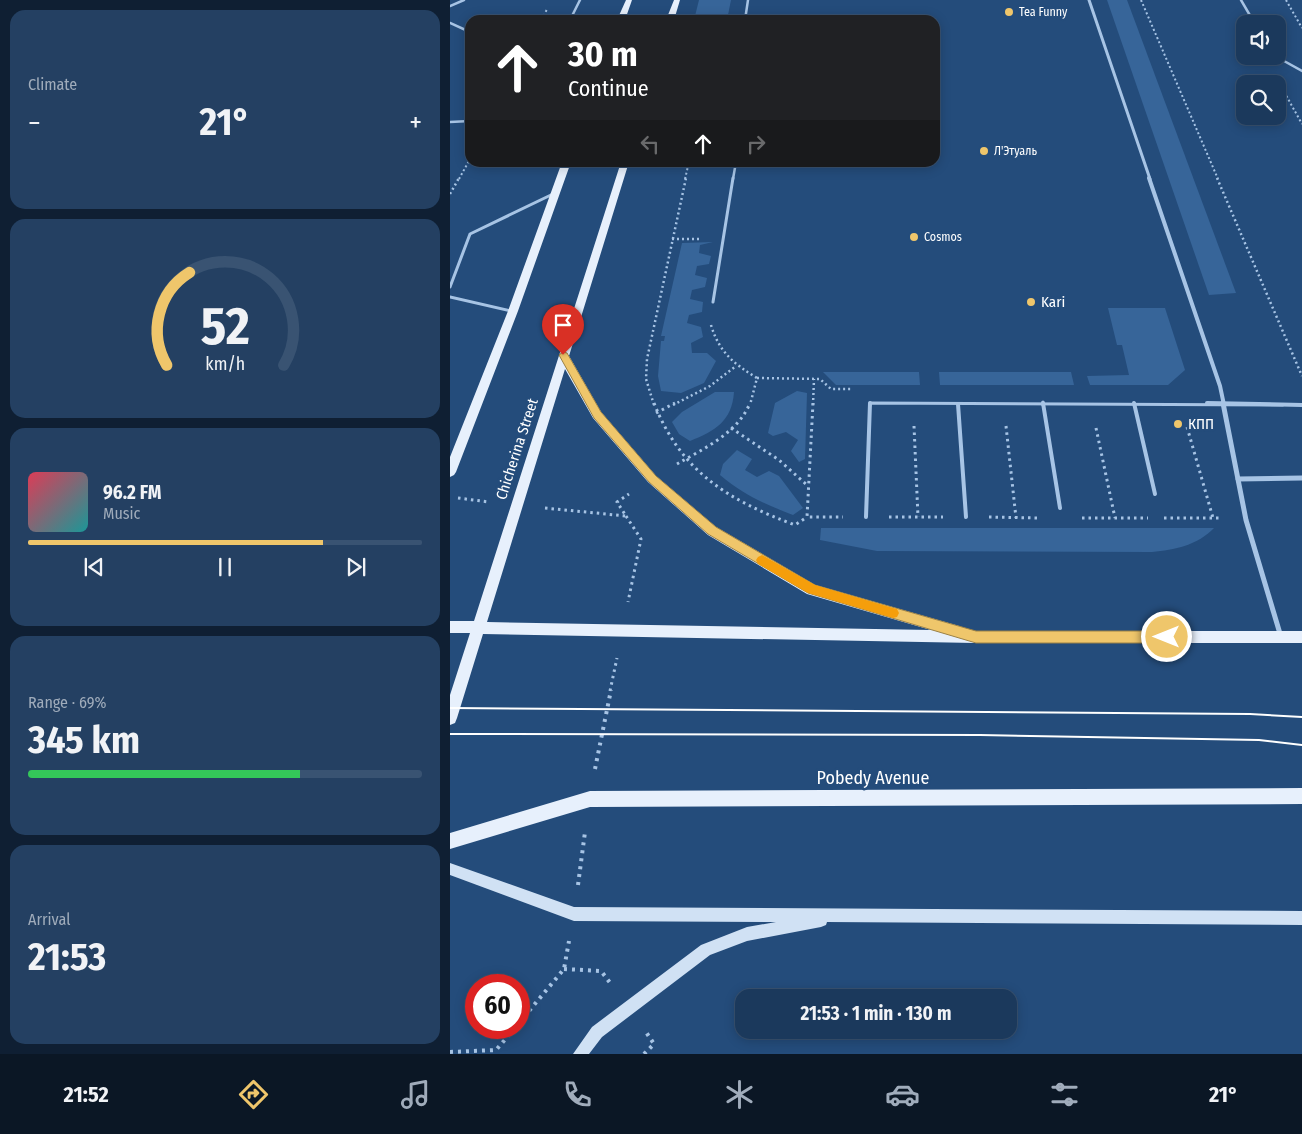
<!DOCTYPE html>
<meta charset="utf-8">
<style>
:root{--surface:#1b395c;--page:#244062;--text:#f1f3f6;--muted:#a0acbb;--line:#395372;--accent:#efc66b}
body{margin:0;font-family:"Fira Sans Condensed",sans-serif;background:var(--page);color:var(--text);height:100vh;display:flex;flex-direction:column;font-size:19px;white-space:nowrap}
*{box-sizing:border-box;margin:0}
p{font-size:16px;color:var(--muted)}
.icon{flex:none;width:28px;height:28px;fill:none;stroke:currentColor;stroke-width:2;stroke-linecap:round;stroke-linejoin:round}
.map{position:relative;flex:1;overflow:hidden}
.side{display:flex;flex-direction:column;gap:10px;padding:10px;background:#0f1f33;width:450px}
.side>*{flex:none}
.hud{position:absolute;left:15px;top:15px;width:475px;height:152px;border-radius:15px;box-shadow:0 2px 12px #0003,0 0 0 1px var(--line);background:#202124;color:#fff;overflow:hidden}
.tools{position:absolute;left:786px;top:15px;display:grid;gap:10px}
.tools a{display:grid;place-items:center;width:50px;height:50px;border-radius:10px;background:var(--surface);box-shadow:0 2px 12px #0003,0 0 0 1px var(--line);font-size:25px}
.speed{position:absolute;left:15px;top:974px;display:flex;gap:10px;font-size:25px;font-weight:700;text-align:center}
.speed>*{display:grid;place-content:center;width:65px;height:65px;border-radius:50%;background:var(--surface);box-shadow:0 2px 12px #0003,0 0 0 1px var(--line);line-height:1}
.speed .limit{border:8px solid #d22;background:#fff;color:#111}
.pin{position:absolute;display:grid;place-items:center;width:42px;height:42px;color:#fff;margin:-51px -21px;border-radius:50% 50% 50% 0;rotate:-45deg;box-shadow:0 0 5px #0007}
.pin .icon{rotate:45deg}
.me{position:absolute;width:55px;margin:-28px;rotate:270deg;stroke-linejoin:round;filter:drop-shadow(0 0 4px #0008)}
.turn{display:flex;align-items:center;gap:18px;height:105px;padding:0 20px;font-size:22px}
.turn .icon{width:65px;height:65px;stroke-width:2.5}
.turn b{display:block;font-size:35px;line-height:42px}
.lanes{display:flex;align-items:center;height:48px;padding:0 20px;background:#0003;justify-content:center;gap:25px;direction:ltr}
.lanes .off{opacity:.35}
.big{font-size:38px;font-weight:700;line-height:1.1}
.side .widget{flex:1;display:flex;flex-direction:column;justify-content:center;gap:8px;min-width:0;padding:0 18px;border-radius:15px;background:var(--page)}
.side .dial{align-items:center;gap:0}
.dial svg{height:130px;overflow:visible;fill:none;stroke:var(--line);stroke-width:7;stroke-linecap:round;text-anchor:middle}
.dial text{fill:var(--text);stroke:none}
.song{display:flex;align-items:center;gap:15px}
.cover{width:60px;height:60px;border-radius:8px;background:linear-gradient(135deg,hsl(350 70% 55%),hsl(180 70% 35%))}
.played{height:5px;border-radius:2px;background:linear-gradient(90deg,var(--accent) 75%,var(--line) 75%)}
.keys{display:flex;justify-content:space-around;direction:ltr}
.heat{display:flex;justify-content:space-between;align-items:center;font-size:28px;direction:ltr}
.charge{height:8px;border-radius:4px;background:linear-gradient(90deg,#34c759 69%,var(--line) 0)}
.trip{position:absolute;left:285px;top:989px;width:282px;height:50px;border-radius:15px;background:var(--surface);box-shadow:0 2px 12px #0003,0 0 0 1px var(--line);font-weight:700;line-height:50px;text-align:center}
.dock{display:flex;height:80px;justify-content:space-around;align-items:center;background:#0b1725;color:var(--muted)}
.dock .icon{width:35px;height:35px}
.dock .active{color:var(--accent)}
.dock b{font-size:22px;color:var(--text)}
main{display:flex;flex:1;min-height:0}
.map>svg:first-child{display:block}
.green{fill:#376599}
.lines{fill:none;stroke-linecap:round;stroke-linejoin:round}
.path-far3{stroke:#a7c4e5;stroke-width:2;stroke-dasharray:2 2.5;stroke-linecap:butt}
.path-far2{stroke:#a7c4e5;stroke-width:2.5;stroke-dasharray:2 3;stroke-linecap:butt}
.path-far1{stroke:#a7c4e5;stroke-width:3;stroke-dasharray:2.5 4;stroke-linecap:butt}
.path{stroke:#a7c4e5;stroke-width:4;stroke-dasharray:3 5;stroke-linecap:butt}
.lane-far2{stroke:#a7c4e5;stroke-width:2.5}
.lane-far1{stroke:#a7c4e5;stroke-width:3}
.lane{stroke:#a7c4e5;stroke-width:4}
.street-far2{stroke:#a7c4e5;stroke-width:3}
.street-far1{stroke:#a7c4e5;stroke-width:4}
.street{stroke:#a7c4e5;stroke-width:5}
.secondary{fill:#d0e1f4;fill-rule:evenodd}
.primary{fill:#e7f0fc;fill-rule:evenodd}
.tram{stroke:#fff;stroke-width:2}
.route{fill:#efc66b;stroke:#9b8146}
.slow{fill:#f59e0b}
.poi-dot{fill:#efc66b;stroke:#244c7b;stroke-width:2}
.labels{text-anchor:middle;stroke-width:5;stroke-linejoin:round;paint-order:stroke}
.far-poi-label{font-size:12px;fill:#fff;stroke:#244c7b;text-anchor:start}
.poi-label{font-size:15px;fill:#fff;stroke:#244c7b;text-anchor:start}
.street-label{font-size:15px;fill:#fff;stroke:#244c7b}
.near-street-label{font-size:18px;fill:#fff;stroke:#244c7b}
</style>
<main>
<section class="side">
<div class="widget"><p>Climate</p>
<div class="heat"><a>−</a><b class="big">21°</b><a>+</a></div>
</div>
<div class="widget dial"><svg viewBox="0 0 100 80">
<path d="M14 69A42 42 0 1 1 86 69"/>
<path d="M14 69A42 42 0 0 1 28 12" stroke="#efc66b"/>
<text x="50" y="56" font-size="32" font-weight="700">52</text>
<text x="50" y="72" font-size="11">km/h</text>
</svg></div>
<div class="widget">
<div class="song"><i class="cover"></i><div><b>96.2 FM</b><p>Music</p></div></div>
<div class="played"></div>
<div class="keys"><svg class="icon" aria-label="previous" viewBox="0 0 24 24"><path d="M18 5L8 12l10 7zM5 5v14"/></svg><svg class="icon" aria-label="pause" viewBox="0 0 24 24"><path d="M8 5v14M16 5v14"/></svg><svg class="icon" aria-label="next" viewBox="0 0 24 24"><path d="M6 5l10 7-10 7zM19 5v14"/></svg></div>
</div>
<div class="widget"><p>Range · 69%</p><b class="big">345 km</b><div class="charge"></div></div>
<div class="widget"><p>Arrival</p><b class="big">21:53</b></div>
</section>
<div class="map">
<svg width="852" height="1054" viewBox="0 0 852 1054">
<rect width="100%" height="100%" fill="#244c7b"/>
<g class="green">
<polygon points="249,0 281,0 277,20 244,20"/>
<polygon points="657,0 677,0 786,293 759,295"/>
<polygon points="263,242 250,245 249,253 261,256 259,264 247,266 245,275 257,278 255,287 242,290 240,299 253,302 252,312 239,315 237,323 251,327 253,337 241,343 242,353 257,353 266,361 254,383 231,393 211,391 208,376 211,341 214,341 215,336 211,336 232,243"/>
<polygon points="658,308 715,308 735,370 718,385 640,385 637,376 679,375 672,345 667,345"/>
<polygon points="373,372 469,372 470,385 386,385"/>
<polygon points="489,372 621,372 624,385 490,385"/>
<polygon points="347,391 357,393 355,459 349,462 341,451 348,440 336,432 323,436 318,433 325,403"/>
<path d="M265,392H284C282,421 265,431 240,441L229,434L222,422L232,412Z"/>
<path d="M287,450L302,459L295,470L307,477L319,471L329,476L353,508L343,515C313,503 295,496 270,475L273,464Z"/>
<path d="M371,528H764C748,545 724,550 702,552L427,551L370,540Z"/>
</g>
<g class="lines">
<g class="path-far3">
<polyline points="691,0 768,179"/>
<polyline points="836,0 852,28"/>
<polyline points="92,20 97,9"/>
<polyline points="832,88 852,124"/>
<polyline points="9,179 20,159"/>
<polyline points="235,179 239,162"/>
</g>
<g class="path-far2">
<polyline points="767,178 852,376"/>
<polyline points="0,194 9,178"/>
<polyline points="222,239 250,239"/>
<path d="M261,325C269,352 284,364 307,378L300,405"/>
<polyline points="307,378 370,379 381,389 402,389"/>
<polyline points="204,405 196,379 197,359 236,178"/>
<polyline points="223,405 260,386 286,366"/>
<polyline points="363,405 364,379"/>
</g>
<g class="path-far1">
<path d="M204,403C231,472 278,500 345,525L357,517"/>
<polyline points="363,403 357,517 393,517"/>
<polyline points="206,413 225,403"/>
<polyline points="464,426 468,517"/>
<polyline points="556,426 566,518"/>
<polyline points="737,427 763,518"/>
<polyline points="281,428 329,460 358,486"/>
<polyline points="646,428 665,518"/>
<path d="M227,464C253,449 288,433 300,403"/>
<polyline points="8,498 39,502"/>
<polyline points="95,508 176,516 167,502 179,494"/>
<polyline points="176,516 191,539 178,602"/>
<polyline points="439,517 493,517"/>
<polyline points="539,517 588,518"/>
<polyline points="632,518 698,518"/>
<polyline points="714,518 770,518"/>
<polyline points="160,691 167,658"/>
</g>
<g class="path">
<polyline points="145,769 161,690"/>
<polyline points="128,885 135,832"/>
<polyline points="114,969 151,971 161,984"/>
<polyline points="69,1023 114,969 119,941"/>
<polyline points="0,1052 46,1050 65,1028"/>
<polyline points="194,1054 204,1044 196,1032"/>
</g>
<g class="lane-far2">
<polyline points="791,0 805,24"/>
<polyline points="0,6 14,0"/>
<polyline points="120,20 130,0"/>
<polyline points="295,20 298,0"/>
<polyline points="0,23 20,32"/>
<polyline points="825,56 852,71"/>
<polyline points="15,121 20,109"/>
<polyline points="0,122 20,121"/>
<polyline points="283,179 286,162"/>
</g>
<g class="lane-far1">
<polyline points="0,287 20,234 103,194"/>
<polyline points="0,297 61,311"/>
<polyline points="263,302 283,178"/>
<polyline points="593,402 593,405"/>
<polyline points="420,405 420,403 833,405"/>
</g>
<g class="lane">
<polyline points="593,403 610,508"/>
<polyline points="684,403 705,494"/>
<polyline points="757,403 852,405"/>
<polyline points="508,404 516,517"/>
<polyline points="416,517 420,403"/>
</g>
<polyline class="street-far2" points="639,0 700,179"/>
<polyline class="street-far1" points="699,178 770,386 774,405"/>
<g class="street">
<polyline points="773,403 796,520 831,637"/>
<polyline points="788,479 852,478"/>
</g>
<polygon class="secondary" points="0,863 124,907 852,911 852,925 377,922 376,925 371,927 297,941 260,955 152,1037 139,1054 123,1054 142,1027 251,945 297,927 326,922 124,921 0,875"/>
<g class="primary">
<polygon points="176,0 182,0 175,20 167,20"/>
<polygon points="224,0 230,0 224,20 216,20"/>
<polygon points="112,162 121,162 68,311 6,472 4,475 0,477 0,457 58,311"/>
<path d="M171,162H179L119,356L151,412L206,476L266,527L365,585L509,626L514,628L515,631H852V643H525L33,634L7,718L5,723L0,725V695L20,633H0V621H24ZM115,369L143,418L198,482L258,535L357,594L481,630L37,622Z"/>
<polygon points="852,788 852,804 140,807 0,849 0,833 140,791"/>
</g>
<g class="tram">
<polyline points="0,708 800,714 852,717"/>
<polyline points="0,734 530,735 809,740 852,745"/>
</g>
</g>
<polygon class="route" points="113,352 117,353 151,412 206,476 266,527 365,585 526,631 717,631 721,633 723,637 721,641 717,643 526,643 358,593 258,534 199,482 144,418 109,355"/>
<polygon class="slow" points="312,555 365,585 443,608 447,609 449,613 447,617 443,618 358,593 308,564 306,560 308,557"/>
<g class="poi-dot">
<circle cx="559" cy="12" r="5"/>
<circle cx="534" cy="151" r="5"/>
<circle cx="464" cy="237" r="5"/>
<circle cx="581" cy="302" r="5"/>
<circle cx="728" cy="424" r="5"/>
</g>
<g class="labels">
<g class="far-poi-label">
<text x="569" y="16">Tea Funny</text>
<text x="544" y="155">Л'Этуаль</text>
<text x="474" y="241">Cosmos</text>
</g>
<g class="poi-label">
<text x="591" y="307">Kari</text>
<text x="738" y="429">КПП</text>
</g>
<g class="street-label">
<text transform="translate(67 449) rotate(-72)" y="5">Chicherina Street</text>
</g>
<g class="near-street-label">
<text x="423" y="784">Pobedy Avenue</text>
</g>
</g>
</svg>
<div class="tools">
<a><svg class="icon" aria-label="sound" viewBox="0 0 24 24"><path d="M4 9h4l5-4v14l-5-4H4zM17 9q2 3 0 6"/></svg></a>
<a><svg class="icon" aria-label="search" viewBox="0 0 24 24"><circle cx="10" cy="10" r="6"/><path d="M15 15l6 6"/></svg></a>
</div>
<div class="speed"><div class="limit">60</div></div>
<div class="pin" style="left:113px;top:355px;background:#d93025"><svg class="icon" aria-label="arrive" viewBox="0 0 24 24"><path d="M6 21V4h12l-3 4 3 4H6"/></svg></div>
<svg class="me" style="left:717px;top:637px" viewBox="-20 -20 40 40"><circle r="17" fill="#efc66b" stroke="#fff" stroke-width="3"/><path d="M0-11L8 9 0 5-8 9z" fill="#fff"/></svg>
<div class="trip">21:53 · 1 min · 130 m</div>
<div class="hud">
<div class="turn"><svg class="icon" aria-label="ahead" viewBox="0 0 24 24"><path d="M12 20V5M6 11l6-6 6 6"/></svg><div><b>30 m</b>Continue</div></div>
<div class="lanes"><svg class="icon off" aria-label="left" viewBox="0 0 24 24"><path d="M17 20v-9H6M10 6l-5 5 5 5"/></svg><svg class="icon" aria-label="ahead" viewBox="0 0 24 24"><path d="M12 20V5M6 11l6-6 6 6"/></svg><svg class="icon off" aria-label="right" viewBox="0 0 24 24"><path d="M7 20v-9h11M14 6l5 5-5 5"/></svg></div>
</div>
</div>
</main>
<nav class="dock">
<b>21:52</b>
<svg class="icon active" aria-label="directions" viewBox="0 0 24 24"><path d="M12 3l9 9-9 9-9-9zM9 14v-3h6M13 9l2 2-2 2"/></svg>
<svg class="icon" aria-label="music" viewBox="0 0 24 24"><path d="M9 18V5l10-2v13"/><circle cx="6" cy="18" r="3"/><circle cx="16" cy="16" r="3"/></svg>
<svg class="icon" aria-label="phone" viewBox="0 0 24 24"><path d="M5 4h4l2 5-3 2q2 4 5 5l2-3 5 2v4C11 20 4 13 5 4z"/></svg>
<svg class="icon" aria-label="climate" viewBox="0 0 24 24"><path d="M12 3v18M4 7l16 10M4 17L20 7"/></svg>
<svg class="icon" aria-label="car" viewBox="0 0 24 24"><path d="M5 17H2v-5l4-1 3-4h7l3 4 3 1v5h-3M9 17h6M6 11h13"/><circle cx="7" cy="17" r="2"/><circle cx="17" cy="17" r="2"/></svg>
<svg class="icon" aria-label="filters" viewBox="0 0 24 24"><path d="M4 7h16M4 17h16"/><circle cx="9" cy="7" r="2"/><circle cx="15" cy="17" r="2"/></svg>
<b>21°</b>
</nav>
